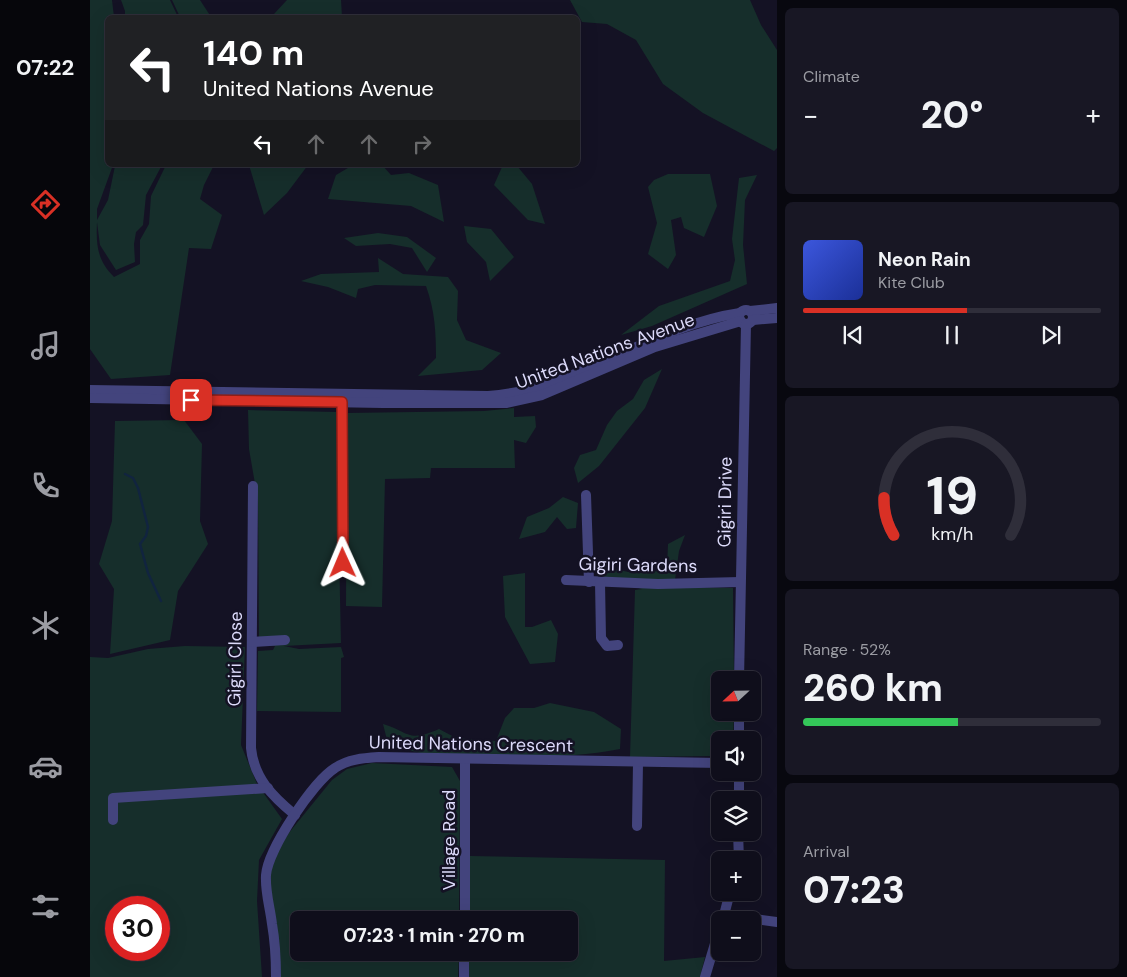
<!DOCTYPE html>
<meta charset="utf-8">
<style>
:root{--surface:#0f0e1b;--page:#181724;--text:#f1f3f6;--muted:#9b9ca3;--line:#2f2e3a;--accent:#d93025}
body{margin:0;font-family:"DM Sans",sans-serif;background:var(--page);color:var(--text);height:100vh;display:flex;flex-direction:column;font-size:19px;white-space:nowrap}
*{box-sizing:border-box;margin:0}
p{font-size:16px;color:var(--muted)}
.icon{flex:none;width:28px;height:28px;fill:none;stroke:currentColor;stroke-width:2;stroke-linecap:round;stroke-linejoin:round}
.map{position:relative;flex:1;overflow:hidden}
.panel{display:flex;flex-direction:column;gap:8px;padding:8px;background:#08080f;width:350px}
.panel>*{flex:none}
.hud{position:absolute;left:15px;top:15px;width:475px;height:152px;border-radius:8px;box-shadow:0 5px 20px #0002,0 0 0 1px var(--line);background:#202124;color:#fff;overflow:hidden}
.needle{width:32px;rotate:248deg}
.fabs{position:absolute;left:621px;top:671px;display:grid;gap:10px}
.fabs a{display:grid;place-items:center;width:50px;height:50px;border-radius:8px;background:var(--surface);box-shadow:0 5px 20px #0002,0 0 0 1px var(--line);font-size:25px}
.speed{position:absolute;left:15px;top:896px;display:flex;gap:10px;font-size:25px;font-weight:700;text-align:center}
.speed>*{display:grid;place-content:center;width:65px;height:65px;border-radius:50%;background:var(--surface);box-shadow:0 5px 20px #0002,0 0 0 1px var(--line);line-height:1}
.speed .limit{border:8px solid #d22;background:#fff;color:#111}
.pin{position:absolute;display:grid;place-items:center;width:42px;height:42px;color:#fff;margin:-21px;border-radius:10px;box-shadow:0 2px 8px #0006}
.me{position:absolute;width:55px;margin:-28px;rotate:359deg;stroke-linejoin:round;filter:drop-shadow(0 0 4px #0008)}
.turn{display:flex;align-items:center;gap:18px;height:105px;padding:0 15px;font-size:22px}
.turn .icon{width:65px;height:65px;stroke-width:2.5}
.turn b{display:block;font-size:35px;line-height:42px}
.lanes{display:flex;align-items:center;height:48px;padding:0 15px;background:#0003;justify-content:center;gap:25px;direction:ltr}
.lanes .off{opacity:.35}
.big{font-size:38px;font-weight:800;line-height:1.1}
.panel .widget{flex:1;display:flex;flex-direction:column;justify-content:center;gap:8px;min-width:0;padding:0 18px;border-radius:8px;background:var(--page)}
.panel .dial{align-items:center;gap:0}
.dial svg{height:130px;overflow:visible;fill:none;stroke:var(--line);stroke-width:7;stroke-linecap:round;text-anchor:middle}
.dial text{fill:var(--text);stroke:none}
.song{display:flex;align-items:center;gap:15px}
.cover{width:60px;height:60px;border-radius:8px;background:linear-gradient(135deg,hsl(230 70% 55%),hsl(230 70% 35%))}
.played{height:5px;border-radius:2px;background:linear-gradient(90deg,var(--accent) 55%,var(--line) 55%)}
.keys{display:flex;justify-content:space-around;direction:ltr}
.heat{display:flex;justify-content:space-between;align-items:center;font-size:28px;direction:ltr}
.charge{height:8px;border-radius:4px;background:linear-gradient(90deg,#34c759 52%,var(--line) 0)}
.trip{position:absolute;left:200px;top:911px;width:288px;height:50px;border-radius:8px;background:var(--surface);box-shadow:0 5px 20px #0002,0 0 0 1px var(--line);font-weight:800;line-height:50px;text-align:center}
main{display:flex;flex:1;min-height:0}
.dock{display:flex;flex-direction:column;width:90px;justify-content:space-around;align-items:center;background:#06060b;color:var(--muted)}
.dock .icon{width:35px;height:35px}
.dock .on{color:var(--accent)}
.dock b{font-size:22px;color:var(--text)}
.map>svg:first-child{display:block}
.green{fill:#162e2b;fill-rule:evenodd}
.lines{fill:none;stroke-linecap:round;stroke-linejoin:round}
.stream{stroke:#11243f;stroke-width:2.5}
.minor{stroke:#43447d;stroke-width:10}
.route-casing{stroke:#8d1f18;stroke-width:12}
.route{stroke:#d93025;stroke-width:9}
.labels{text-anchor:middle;stroke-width:5;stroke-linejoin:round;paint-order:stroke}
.street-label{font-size:18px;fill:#dcdafa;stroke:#141224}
</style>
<main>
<nav class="dock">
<b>07:22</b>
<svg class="icon on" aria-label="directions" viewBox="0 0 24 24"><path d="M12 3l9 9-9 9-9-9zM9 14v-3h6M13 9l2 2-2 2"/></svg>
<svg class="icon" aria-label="music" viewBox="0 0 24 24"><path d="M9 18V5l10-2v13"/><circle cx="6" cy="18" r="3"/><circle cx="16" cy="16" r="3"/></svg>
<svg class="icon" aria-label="phone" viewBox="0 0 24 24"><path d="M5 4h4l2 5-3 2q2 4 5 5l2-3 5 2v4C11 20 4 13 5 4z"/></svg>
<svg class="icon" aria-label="climate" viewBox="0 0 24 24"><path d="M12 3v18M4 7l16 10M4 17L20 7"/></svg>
<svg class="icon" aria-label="car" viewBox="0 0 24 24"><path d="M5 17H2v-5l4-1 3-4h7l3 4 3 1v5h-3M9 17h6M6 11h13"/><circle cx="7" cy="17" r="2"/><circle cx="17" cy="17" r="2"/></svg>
<svg class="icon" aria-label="filters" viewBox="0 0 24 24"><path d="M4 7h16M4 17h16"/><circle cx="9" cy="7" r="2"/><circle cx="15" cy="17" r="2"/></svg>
</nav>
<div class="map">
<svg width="687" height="977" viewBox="0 0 687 977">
<rect width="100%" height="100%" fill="#141224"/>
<g class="green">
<path d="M0,0H22L24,17L18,18V165H23L7,209V220L18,200L25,166L72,165L56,195L53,225L46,232L44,244L45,262L26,270L10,245L7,222C6,245 7,260 24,277L50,264V240L59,224L61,196L76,165H124L114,185L110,199L132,215L121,249L99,248L80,375L21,379L0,349Z"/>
<polygon points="31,0 80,0 88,17 35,17 35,11"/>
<polygon points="82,0 110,0 121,17 90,17"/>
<polygon points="197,0 251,0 252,17 186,17 184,14"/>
<polygon points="480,0 660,0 671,25 687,50 687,148 684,151 613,113 573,84 546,40 517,24 492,22"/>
<polygon points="159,165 218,165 197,193 174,215"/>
<polygon points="263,165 292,165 301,175 319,173 348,185 354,222 321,206 238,199 246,175"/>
<polygon points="427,166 442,184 455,224 438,220 404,185 412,167"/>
<polygon points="578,174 620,174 627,206 614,237 594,228 591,217 581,220 586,255 578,269 558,254 567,223 558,187 564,180"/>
<polygon points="667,175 655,200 653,245 657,284 562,326 531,335 569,306 640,281 645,260 642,239 649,178"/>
<polygon points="374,226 401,229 424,257 400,281 396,262 377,242"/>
<polygon points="288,233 317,237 346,258 337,272 322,248 300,244 266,246 254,238"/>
<path d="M288,258L313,274L358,277L368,291L367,320L376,340L411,353L392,370L328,376L346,358C346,332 345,311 336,286L285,285L268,289L266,298L238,287L211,281L231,274L289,272Z"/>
<polygon points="572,369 555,408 509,466 488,483 484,468 490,455 506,450 517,425 527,411 543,399 554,380"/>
<polygon points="424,408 424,417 445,416 446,427 436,443 424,440 425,468 341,468 340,478 295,479 292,607 256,606 257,413 394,411"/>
<polygon points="158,410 246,412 251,643 194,646 209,649 251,647 254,657 251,658 251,712 167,711 168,651 183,650 185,646 169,646 168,501 159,449"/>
<polygon points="94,420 112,444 110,521 118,544 88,591 80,640 20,654 24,589 9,564 22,521 25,421"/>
<polygon points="473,497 488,503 486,528 477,529 467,517 455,532 429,539 437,517 459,508"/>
<path d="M595,535L589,551L584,587L643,588L644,680H630V712L644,713L643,740H630V755L626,756L540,757L545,590L552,589L507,577L509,562C532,573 552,577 577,568L578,544Z"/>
<polygon points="435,573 435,627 442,627 461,620 468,634 465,662 440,664 415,617 413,576"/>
<path d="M95,646L155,647L151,745L167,784L192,819L169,860L167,901L172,977H0V657L18,658L58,649ZM26,908H69V950H26Z"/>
<path d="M460,703L504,712L531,729L530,749C486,758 442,757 397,756C364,755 326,759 297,740L293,724C320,732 317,743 349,729L366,738L406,741L415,718L424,708H444Z"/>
<polygon points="282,763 362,767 370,781 369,920 209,920 209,952 369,953 368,977 191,977 178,877 184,859 198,834 242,780 257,769"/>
<polygon points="380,856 575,860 574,961 615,957 610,977 379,977 379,953 479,952 479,920 380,920"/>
</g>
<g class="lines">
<polyline class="stream" points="35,474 43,478 48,488 58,527 56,536 50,544 58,573 71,601"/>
<g class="minor">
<circle cx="656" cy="317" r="7"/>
<polyline points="660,311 687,308"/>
<polyline points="663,320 687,318"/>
<path d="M0,390L398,396C487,390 561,326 650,313"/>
<polyline points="0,398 293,403 416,403 452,395 565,347 651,321"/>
<polyline points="252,402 253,563"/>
<path d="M163,486L161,748C164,778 182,796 205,815"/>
<polyline points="496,495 499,582"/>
<polyline points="476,580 568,584 650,582"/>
<polyline points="510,582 511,638 517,646 528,645"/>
<polyline points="162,642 195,640"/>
<polyline points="649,680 656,324"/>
<polyline points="649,712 649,740"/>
<polyline points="649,800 649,772"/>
<polyline points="23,820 23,798 178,788"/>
<polyline points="547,826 548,763"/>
<polyline points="648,832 649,860"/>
<polyline points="634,915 687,922"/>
<polyline points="633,919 640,892"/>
<polyline points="375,920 375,760"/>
<path d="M186,977C186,959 185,941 182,924C180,907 175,892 176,875C178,849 223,782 245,768C258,759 274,758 289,757L630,763"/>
<polyline points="374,977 374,952"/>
<polyline points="615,977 630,927"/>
</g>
</g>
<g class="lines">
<defs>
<polyline id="route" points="101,400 252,402 253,563"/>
</defs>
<use href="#route" class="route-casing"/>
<use href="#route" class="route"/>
</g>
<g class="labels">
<g class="street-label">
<text transform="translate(515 351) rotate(-20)" y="6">United Nations Avenue</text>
<text transform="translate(635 502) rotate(-89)" y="6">Gigiri Drive</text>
<text transform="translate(548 565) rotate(1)" y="6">Gigiri Gardens</text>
<text transform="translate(145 659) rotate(-89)" y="6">Gigiri Close</text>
<text transform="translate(381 744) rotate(1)" y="6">United Nations Crescent</text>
<text transform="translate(359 840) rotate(-90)" y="6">Village Road</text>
</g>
</g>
</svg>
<div class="fabs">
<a><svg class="needle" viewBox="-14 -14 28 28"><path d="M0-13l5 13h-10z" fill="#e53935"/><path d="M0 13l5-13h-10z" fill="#9b9ca3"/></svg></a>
<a><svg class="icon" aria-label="sound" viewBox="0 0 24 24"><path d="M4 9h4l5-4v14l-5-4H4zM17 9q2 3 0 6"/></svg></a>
<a><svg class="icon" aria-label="layers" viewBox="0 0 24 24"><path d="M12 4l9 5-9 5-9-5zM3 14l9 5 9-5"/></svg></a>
<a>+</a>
<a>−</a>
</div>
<div class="speed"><div class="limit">30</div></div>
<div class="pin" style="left:101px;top:400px;background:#d93025"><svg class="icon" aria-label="arrive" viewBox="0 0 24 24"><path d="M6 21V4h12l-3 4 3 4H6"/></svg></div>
<svg class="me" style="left:253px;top:563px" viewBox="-20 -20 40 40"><path d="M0-17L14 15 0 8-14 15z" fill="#d93025" stroke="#fff" stroke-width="4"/></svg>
<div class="trip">07:23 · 1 min · 270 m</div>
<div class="hud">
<div class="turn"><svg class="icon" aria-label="left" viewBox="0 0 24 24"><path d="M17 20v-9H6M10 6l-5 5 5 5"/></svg><div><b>140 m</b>United Nations Avenue</div></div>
<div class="lanes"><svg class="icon" aria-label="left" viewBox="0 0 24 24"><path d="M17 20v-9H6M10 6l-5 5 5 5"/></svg><svg class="icon off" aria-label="ahead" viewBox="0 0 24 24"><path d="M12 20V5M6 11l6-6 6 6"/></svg><svg class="icon off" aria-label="ahead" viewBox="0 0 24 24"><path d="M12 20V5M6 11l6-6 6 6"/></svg><svg class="icon off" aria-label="right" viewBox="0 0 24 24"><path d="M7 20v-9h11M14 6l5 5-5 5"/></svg></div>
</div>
</div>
<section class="panel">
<div class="widget"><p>Climate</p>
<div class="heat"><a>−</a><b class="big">20°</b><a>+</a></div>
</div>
<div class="widget">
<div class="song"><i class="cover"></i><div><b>Neon Rain</b><p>Kite Club</p></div></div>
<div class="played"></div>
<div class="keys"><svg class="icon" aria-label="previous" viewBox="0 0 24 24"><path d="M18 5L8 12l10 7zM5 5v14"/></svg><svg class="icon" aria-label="pause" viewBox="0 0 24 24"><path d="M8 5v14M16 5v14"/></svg><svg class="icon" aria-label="next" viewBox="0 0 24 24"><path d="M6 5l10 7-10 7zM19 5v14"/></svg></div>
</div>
<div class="widget dial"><svg viewBox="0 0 100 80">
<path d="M14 69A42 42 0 1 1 86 69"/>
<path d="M14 69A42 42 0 0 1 8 46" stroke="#d93025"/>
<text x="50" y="56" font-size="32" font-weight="700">19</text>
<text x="50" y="72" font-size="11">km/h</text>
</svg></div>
<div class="widget"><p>Range · 52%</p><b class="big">260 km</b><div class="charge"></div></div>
<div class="widget"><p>Arrival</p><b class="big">07:23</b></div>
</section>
</main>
